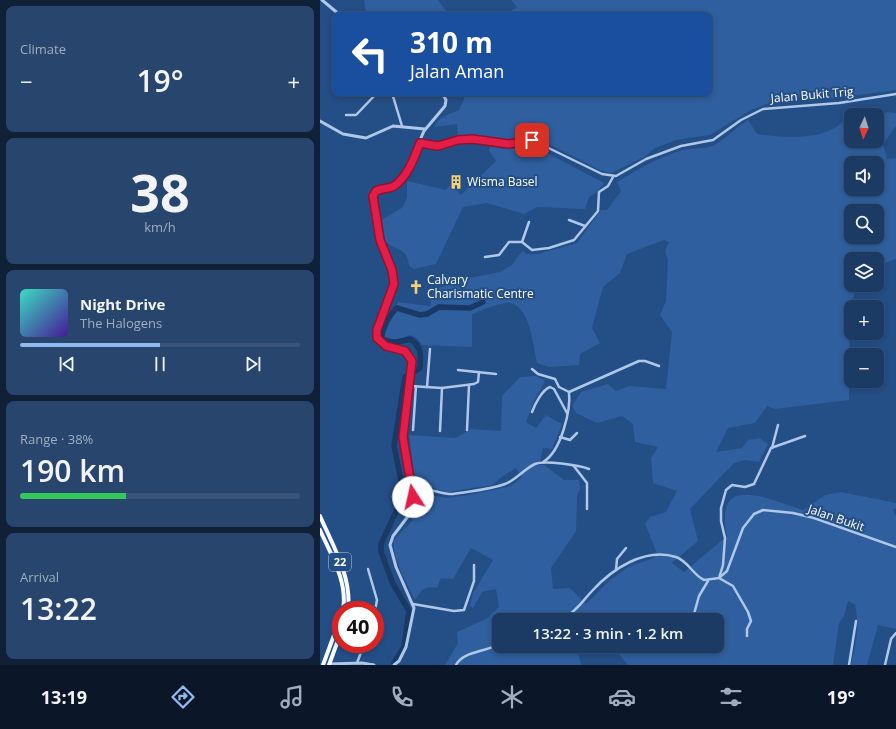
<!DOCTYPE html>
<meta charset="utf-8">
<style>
:root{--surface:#1b3a64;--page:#28456d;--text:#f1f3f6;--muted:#a0adbf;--line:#395478;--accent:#90b9f0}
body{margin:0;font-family:"Open Sans",sans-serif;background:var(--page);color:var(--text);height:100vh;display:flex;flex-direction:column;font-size:15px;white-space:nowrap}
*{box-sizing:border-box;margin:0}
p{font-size:13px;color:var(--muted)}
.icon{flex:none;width:22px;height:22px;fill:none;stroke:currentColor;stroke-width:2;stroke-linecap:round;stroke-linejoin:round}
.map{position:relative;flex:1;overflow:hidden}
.panel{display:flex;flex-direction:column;gap:6px;padding:6px;background:#0f2037;width:320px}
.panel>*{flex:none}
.guide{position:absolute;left:12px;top:12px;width:380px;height:84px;border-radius:8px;box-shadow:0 2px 6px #0003,0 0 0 1px var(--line);background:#1a4fa0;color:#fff;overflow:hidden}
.needle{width:26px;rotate:184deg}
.buttons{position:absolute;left:524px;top:108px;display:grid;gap:8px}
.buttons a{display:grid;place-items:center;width:40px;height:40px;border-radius:8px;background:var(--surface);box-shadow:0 2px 6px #0003,0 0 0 1px var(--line);font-size:20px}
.speed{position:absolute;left:12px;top:601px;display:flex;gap:8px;font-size:20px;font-weight:700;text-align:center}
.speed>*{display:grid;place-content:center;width:52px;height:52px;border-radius:50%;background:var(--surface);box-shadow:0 2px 6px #0003,0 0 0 1px var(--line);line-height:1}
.speed .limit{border:6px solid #d22;background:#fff;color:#111}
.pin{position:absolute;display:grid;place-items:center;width:34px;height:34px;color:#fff;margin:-17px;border-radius:8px;box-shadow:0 2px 6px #0006}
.me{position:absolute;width:44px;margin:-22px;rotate:350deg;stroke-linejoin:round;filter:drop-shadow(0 0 3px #0008)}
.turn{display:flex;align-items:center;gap:14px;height:84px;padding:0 12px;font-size:18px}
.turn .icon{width:52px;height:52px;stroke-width:2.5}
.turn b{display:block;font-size:28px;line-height:34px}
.big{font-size:30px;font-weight:600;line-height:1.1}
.panel .card{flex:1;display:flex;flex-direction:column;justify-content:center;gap:6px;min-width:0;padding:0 14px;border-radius:8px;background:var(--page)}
.panel .dial{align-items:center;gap:0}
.dial b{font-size:52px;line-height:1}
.song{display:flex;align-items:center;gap:12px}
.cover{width:48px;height:48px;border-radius:6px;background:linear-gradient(135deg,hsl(170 70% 55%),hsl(260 70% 35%))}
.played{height:4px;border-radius:2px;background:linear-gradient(90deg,var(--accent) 50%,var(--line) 50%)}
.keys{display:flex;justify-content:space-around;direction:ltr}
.heat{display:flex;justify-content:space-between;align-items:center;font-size:22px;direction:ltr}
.charge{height:6px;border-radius:3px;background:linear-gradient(90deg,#34c759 38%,var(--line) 0)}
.trip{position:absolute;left:172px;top:613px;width:232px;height:40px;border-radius:8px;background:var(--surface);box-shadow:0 2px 6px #0003,0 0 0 1px var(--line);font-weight:600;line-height:40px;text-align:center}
.tabs{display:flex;height:64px;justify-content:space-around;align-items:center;background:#0b1728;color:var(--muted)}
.tabs .icon{width:28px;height:28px}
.tabs .on{color:var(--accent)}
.tabs b{font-size:18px;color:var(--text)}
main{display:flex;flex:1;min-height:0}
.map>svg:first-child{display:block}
.green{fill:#2f5f9e;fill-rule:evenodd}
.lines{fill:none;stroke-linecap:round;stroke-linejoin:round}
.river{stroke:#193966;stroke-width:5.5}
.minor{stroke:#afc8e9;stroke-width:2.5}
.tertiary{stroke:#afc8e9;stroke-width:3}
.trunk{stroke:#f8fafe;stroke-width:4}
.route-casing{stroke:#92132f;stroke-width:10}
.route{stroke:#e11d48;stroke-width:7}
.labels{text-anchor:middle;stroke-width:4;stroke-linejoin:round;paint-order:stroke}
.shield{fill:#244e86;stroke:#bdcadb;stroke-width:1}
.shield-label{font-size:11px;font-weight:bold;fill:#fff}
.street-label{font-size:12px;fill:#fff;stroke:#244e86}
.poi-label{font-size:12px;fill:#fff;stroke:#244e86;text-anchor:start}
</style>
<main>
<section class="panel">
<div class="card"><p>Climate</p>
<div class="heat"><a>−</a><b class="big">19°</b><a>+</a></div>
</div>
<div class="card dial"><b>38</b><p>km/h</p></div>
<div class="card">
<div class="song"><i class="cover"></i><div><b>Night Drive</b><p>The Halogens</p></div></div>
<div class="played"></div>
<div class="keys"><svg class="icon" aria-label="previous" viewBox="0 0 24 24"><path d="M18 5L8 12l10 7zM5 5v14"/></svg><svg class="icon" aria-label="pause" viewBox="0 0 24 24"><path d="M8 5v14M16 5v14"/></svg><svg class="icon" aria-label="next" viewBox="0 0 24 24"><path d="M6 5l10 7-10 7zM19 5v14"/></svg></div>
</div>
<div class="card"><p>Range · 38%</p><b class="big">190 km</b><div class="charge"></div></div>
<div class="card"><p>Arrival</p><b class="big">13:22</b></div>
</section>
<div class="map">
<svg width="576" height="665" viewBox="0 0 576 665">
<rect width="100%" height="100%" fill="#244e86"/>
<g class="green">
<polygon points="44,0 118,0 129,15 78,15 72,12 59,15 46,12"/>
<path d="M191,0H576V90L491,101L483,100L477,95L457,100L431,110L390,135L356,140L335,148L324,157L291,173L280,170L233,146L214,138L203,137L192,141L156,135L138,137L137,124L115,127C116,117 131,114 139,110L144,99V93H389V15H185L197,7Z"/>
<path d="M567,112L576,113V126L563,144L567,159L576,158V259L557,266V259H531V285H538L530,306L529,400L455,409L447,406L435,423L408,428L396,452L422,448L428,440L440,438L448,444L439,462L425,460L414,463L370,509L378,541L352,563L364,572L407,536C393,472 448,499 483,510L505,495L521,492L576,503V508L573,510L576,516V629L558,625L547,665H531C536,643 540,627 535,605L528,601L524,616L519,623L513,665H308L292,646H397V620H268L262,614L257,620H179V646H257L261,665H125L138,643L137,632L166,619L179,607L176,589L162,592L153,608L150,606L153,593L173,560L151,548L133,579L121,578L117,588C104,585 101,590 95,600C88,586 71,556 74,540L94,519L98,511L100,496L110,495L127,498L149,495L191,486L202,477L196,468L183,476L172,485L127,492L106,486L98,488L95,480L89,435L136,438L151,429L181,431L182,396L200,377L216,376L225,381L214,401L206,422L216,428L226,415L242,424L232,449L223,448L219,465H224L244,480H259L260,488L257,496L256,531L231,568L233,589L250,588L266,604L289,581L308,567L334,558L336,551L325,524L330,517L346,512L357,491L333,483L331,458L338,447L315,442L313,424L302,416L277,423L256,413L252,406L261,392L288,384L296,391L309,386L346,389L352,332L340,315L346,301L348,260L345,251L349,242L344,240L307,254L300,273L283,287L272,328L280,343L260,354L259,365L229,367L217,363C213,346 210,300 185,303C174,305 162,310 152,314V347L102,345L97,338L90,335C81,338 73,343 65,337L64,333L78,302L110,306L113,290L149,278L180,272L192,265L202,251L207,254H218L257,243L281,210H287L301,191L297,182C318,169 339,157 363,150C374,147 387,150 396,144C407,137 417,127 428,120L437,134C460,137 489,140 511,130C519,126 523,120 531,117V141H557V119ZM531,163H557V189H531ZM531,211H557V237H531Z"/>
<path d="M209,145L214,146L284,183L276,193L269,197L265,209L217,207L204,214L167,203L143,207L116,264L94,269L89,266C87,246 76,252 65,241L62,220L83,207L87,197V181L126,190L131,184L141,195L176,161L169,151L170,146L184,149Z"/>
</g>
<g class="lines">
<g class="river">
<path d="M94,372L100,368C101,356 102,346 90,339C80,342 71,344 61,338C63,328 69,315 77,308L100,315L107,314L119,307L150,308L163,302"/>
<polyline points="74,663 84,647 89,611 73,584 61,552 61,544 80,503 81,480 74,446 85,377 91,374"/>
</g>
<g class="minor">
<polyline points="72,93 82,126"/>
<polyline points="26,115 36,115 57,93"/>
<polyline points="100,143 118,146 138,140 152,139 189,144 212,140 282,174 296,176 326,159 361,146 393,140 421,120 443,109 519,103 576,94"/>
<polyline points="249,220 265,226"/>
<polyline points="209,222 202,242 212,250 229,248 254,240 278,211 279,192 288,186 293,177"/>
<polyline points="165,257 179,255 189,242 202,242"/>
<polyline points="212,369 218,374 235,379 239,387 249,392 319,361 325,361 339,366"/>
<polyline points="138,370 176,374"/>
<polyline points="90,386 122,388 154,384 158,382 159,372"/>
<polyline points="107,387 110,349"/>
<path d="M212,412C215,404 222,390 230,387L234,389L247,413"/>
<polyline points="93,430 96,386"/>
<polyline points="147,430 149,385"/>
<polyline points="120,431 122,388"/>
<polyline points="240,437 250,440 257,433"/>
<polyline points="452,448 458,425"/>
<path d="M223,462C241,452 251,410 249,392"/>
<polyline points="253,465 267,483 267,509"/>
<path d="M92,493C106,484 119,495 133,494C150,491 169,490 185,484C196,480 204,469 215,464C224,460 259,465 269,469"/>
<polyline points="48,569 57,600 55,611"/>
<polyline points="296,570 297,559 306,548"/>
<polyline points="93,604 134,611 144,610 154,581 154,565"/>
<polyline points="374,614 379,596 388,581"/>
<path d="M234,620C255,615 258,606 272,591C292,569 325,547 356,557C368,561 373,575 384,580L399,578L407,571L423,528L434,514L443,510L473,513L494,518L576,547"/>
<polyline points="427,636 427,629 431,621 428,612 413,586 399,578 403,565 405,538 401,521 401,508 406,490 412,485 425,487 434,484 451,448 485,436"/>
<polyline points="37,663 44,644"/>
<path d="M136,665C143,651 166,652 179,644"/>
<polyline points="529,665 536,621"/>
<polyline points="565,665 571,639 576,633"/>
</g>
<g class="tertiary">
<polyline points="2,0 20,15"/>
<polyline points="0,121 23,134 46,138 73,126 105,129"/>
<polyline points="9,664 42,663 54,665"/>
<path d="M74,665L79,661L86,647L94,608L76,567L70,545L73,536L89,515L93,504L83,437L92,361L85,351L66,346L57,338C54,321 73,301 74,283C74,268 65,255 61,242C56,228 54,211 53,196L56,191L73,186L87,170L104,131L125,106L126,100L122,93"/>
</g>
<g class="trunk">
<path d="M0,516C13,546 32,577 28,610"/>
<path d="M0,530C11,555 28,582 23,610"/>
<polyline points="3,665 21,616"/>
<polyline points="9,665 21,632"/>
</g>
</g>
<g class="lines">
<defs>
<path id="route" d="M93,497L83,437L92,361L85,351L66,346L57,338V330L74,284L72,270L60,240L53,196L56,191C62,188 69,189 74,186C87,178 95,156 100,143L118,146L138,140L152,139L189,144L212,140"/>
</defs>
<use href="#route" class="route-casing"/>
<use href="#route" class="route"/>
</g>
<defs>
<symbol id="building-bare" viewBox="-9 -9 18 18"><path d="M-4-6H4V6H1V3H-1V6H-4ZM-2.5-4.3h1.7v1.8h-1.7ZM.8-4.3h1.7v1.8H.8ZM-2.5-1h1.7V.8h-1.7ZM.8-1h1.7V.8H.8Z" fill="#f3d073" stroke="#244e86" stroke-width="2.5" paint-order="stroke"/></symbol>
<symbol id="church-bare" viewBox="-9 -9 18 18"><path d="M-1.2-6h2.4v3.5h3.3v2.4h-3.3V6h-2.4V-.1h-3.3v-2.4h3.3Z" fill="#f3d073" stroke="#244e86" stroke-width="2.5" paint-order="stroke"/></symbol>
</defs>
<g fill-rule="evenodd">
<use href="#building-bare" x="126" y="172" width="20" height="20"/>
<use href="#church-bare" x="86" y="277" width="20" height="20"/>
</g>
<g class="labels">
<rect class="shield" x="9" y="553" width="22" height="18" rx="3"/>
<g class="shield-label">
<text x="20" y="566">22</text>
</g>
<g class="street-label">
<text transform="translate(492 95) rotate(-5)" y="4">Jalan Bukit Trig</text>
<text transform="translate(516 518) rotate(19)" y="4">Jalan Bukit</text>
</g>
<g class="poi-label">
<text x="147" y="186">Wisma Basel</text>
<text x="107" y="284">Calvary<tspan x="107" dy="14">Charismatic Centre</tspan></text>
</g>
</g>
</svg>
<div class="buttons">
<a><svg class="needle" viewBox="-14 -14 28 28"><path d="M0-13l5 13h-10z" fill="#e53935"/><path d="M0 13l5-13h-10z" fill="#a0adbf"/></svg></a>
<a><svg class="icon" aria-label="sound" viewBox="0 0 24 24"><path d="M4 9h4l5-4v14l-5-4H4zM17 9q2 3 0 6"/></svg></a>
<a><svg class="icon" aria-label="search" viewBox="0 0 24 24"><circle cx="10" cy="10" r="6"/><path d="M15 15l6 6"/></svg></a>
<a><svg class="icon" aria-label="layers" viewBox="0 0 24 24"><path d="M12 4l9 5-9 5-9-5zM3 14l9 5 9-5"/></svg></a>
<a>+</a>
<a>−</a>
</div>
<div class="speed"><div class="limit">40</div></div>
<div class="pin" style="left:212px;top:140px;background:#d93025"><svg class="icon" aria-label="arrive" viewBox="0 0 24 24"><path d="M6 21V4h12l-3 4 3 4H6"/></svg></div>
<svg class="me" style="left:93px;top:497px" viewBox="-20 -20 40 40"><circle r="19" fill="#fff"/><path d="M0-13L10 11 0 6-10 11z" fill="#e11d48"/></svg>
<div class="trip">13:22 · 3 min · 1.2 km</div>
<div class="guide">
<div class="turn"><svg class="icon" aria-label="left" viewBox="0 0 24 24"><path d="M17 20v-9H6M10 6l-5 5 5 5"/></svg><div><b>310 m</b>Jalan Aman</div></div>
</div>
</div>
</main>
<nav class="tabs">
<b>13:19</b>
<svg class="icon on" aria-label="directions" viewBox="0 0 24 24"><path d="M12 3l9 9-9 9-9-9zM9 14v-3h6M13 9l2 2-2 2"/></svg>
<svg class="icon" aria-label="music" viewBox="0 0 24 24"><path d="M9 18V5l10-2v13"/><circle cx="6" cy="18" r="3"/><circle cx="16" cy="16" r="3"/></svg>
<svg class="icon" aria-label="phone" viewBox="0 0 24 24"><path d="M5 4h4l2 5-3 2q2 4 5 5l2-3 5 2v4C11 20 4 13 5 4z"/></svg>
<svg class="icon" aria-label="climate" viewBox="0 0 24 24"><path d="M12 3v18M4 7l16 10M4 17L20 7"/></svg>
<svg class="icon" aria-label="car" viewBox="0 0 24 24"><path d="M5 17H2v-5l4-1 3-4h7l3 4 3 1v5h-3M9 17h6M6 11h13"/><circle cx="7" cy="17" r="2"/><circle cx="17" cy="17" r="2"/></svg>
<svg class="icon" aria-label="filters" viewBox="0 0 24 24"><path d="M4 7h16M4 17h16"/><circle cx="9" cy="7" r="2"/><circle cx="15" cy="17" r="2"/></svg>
<b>19°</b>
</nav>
